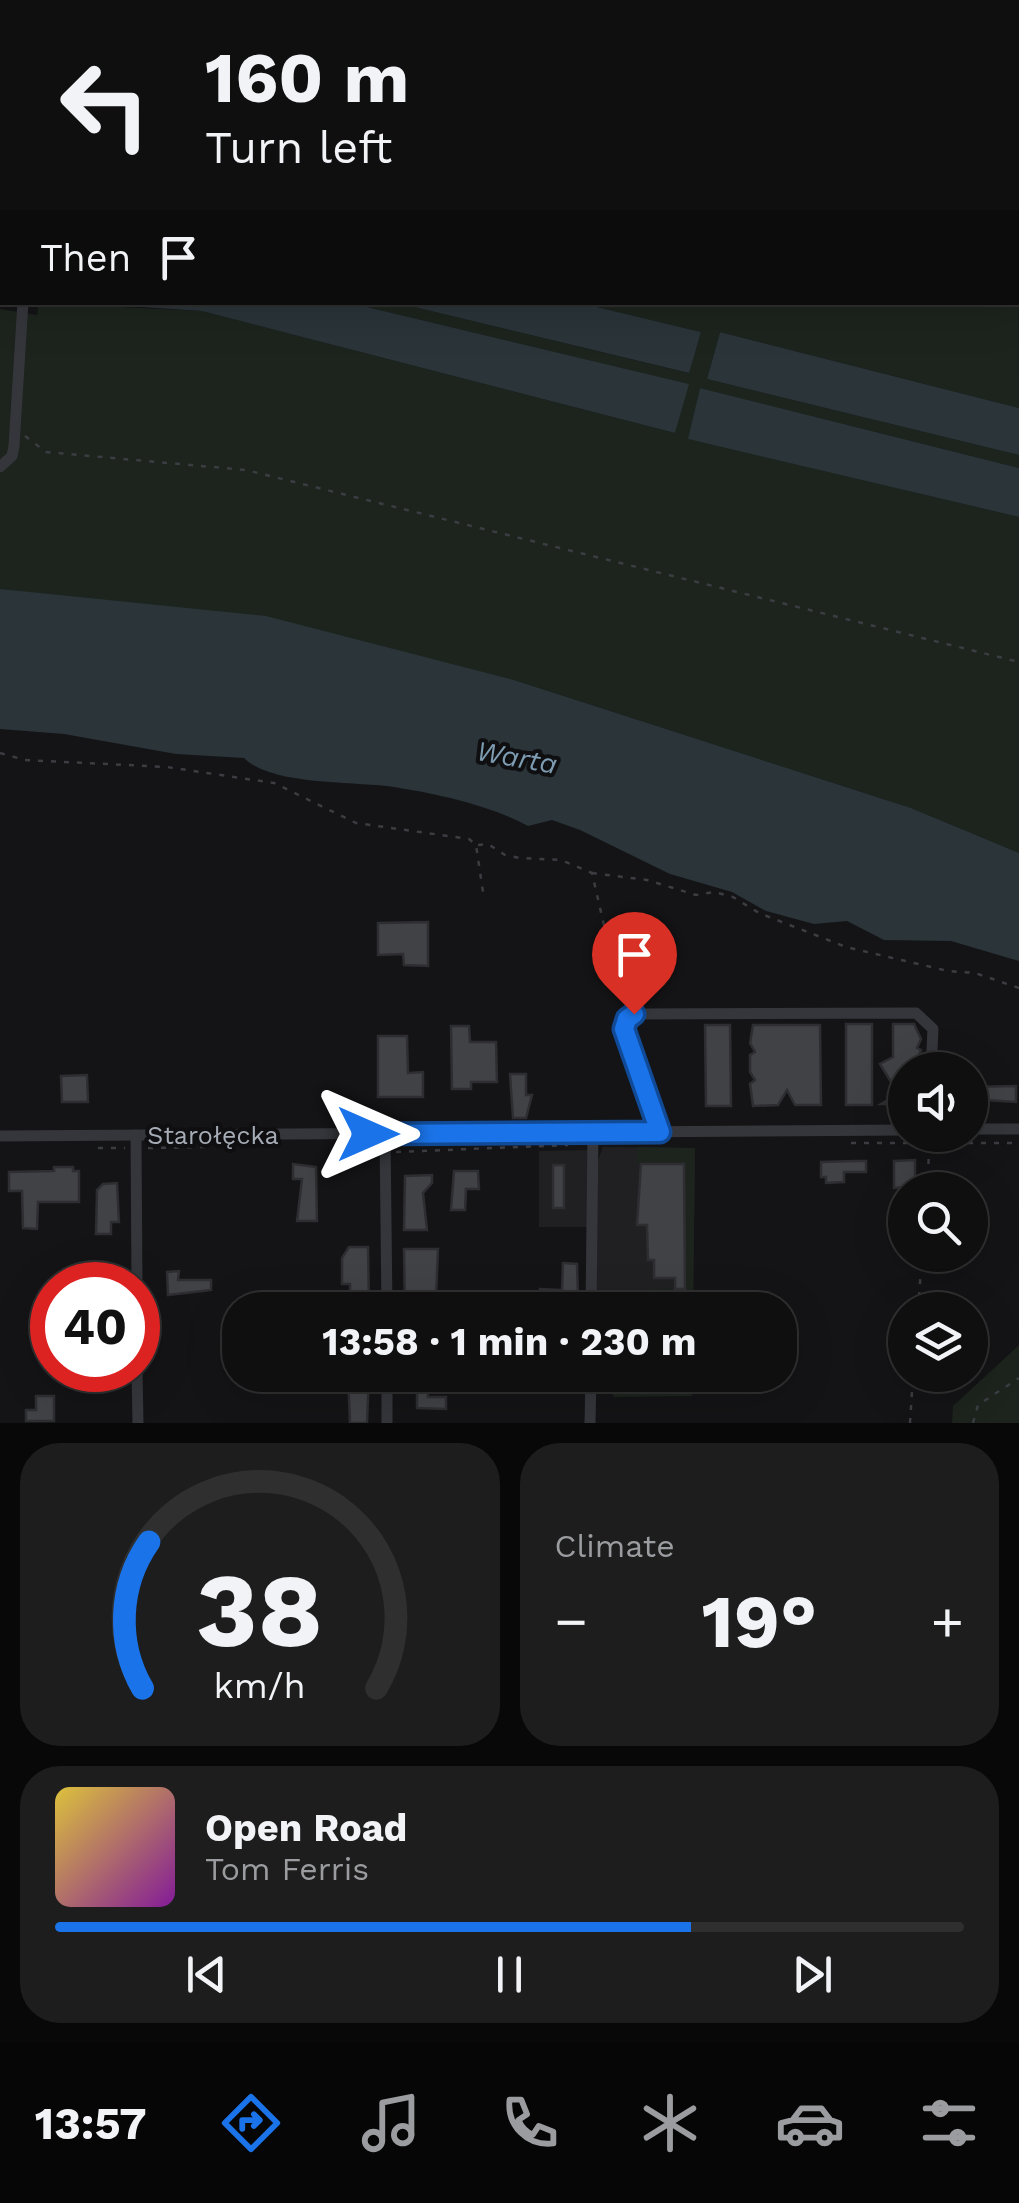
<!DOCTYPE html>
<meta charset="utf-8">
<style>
:root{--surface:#0f0f10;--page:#1d1d1e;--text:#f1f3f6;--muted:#9b9c9f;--line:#2f2f30;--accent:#1a73e8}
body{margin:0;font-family:"Work Sans",sans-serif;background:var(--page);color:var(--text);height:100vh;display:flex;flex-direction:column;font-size:38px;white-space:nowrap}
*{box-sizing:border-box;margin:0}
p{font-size:32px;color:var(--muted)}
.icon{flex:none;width:55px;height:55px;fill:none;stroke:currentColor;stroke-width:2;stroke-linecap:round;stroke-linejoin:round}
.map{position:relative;height:1423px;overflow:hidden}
.details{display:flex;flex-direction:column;gap:20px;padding:20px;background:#080809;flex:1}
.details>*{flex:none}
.guide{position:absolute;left:0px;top:0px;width:1020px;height:305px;box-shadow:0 10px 40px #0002,0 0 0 2px var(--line);background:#0f0f10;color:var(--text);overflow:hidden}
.controls{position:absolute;left:888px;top:1052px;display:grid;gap:20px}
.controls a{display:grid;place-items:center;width:100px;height:100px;border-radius:50%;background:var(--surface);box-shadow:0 10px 40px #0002,0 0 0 2px var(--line);font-size:50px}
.speed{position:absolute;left:30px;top:1262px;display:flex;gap:20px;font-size:50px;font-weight:700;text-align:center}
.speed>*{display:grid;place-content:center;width:130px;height:130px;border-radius:50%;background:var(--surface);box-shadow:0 10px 40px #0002,0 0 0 2px var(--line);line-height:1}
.speed .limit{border:15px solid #d22;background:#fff;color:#111}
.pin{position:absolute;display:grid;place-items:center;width:85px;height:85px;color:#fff;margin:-102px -42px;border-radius:50% 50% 50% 0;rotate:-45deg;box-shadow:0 0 10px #0007}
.pin .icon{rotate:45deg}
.me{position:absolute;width:110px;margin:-55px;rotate:90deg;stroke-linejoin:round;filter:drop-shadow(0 0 8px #0008)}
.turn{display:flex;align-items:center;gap:35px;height:210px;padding:0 40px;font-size:45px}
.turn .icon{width:130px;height:130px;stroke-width:2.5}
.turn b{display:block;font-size:70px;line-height:85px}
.then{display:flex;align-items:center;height:95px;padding:0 40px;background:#0003;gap:20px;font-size:38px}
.big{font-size:75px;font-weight:700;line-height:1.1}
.details .card{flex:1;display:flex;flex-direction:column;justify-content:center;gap:15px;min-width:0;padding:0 35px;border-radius:40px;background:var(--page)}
.details .dial{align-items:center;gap:0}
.dial svg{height:260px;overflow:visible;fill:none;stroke:var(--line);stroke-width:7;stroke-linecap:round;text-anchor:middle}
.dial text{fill:var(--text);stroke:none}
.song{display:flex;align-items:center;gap:30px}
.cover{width:120px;height:120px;border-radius:15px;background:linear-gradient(135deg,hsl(50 70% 55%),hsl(290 70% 35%))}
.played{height:10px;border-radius:5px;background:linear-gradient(90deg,var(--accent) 70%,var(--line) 70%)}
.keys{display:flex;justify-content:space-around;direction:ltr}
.heat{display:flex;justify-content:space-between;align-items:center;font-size:55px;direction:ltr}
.details .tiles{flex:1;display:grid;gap:20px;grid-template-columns:1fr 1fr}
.card:last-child{grid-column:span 2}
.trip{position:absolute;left:222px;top:1292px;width:575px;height:100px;border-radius:40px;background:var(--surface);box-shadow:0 10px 40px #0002,0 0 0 2px var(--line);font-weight:700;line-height:100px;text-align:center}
.menu{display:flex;height:160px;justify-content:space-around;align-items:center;background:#060606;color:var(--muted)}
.menu .icon{width:70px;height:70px}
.menu .selected{color:var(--accent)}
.menu b{font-size:45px;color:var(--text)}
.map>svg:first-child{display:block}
.built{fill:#202023}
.green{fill:#1c241d}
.water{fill:#2a3439}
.building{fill:#404246;stroke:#2e2e32;stroke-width:2.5}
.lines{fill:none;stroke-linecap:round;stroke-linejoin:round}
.path{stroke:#3b3d42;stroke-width:2.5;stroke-dasharray:5 8;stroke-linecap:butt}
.minor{stroke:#35363b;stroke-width:11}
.route-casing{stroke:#114b97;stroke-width:25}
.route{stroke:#1a73e8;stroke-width:18}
.labels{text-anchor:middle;stroke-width:8;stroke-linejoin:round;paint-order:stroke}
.street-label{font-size:25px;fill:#a6acb6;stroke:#0f0f11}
.water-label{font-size:28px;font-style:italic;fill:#7d9cb1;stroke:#0f0f11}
</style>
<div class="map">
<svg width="1019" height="1423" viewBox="0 0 1019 1423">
<rect width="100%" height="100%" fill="#141416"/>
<g class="built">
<polygon points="603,1147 695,1148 693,1310 596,1310 596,1166"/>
<polygon points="589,1150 588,1227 539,1227 539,1151"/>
</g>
<g class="green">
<polygon points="0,0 575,0 585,2 2,2 0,35"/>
<polygon points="1018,114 1019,408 720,332 707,379 1019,455 1019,468 700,388 689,439 1019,517 1019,853 911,808 514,680 0,589 0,309 37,315 39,303 202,311 675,433 688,384 350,303 398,303 688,373 701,332 580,303 1018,302"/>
<polygon points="637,1147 695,1148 693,1310 596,1310 638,1305 691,1306 690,1298 646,1295 649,1289 685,1288 684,1165 637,1162"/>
<polygon points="1019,1345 1019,1423 952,1423 953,1406"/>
<polygon points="602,1375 693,1375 692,1396 614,1397"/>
</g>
<g class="water">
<polygon points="82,303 350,303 689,384 675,433 202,311"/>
<polygon points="398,303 580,303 701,332 689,373"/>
<polygon points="720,332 1019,408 1019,455 707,379"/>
<polygon points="700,388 1019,468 1019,517 688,439"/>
<path d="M0,589L266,616L514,680L911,808L1019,853V961L951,941L884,940L847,921L814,924L766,911L732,892L670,874L580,830L552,820L528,826C489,805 438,794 394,787C355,781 272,786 244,758L176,754L64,734L0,729Z"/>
</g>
<g class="building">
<polygon points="428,922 428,966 404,965 403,954 378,955 378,923"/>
<rect x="846" y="1024" width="26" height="81"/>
<polygon points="893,1024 914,1024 921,1039 917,1048 921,1050 917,1059 922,1062 917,1070 905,1070 905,1104 881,1104 893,1097 893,1085 880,1064 893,1057"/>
<polygon points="705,1025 730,1025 731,1106 706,1106"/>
<polygon points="753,1025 820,1025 821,1105 795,1105 787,1090 778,1105 753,1106 750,1084 755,1080 750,1072 750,1055 755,1052 750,1043"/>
<polygon points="451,1026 469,1026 470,1042 496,1042 497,1082 471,1082 471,1089 452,1089"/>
<polygon points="378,1036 407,1036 408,1073 423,1072 423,1097 378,1097"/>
<polygon points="510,1074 526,1074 526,1095 532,1095 526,1118 513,1118"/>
<polygon points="87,1075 88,1102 62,1102 61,1076"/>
<polygon points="1016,1086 1016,1102 970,1099 970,1087"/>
<polygon points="915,1160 915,1186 894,1188 894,1161"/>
<polygon points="856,1161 866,1161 866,1172 844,1172 844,1182 826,1183 826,1177 821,1177 821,1162"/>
<polygon points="293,1164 316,1167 317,1221 297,1221 302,1179 293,1179"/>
<polygon points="641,1164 684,1164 685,1289 675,1289 675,1278 654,1278 654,1260 648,1260 647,1225 637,1225"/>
<rect x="553" y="1165" width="11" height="43"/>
<polygon points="54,1167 73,1167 73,1171 79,1171 79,1202 38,1202 37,1229 23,1228 22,1191 9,1191 9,1172 54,1171"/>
<polygon points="454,1171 478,1171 479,1189 466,1189 465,1210 451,1210"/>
<polygon points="432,1175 432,1183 423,1193 427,1230 404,1230 405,1176"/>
<polygon points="117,1183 119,1222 111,1222 111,1234 96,1234 97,1190 103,1184"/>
<polygon points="349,1247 368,1247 369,1304 360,1304 360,1308 350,1308 350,1284 342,1284 342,1258"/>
<polygon points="404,1249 438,1249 436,1297 425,1297 429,1310 405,1309"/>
<polygon points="563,1263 577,1264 578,1296 574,1295 574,1307 562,1307 562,1301 539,1300 540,1289 562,1290"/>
<polygon points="179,1271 178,1280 211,1280 211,1290 168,1295 167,1272"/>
<polygon points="348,1375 369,1375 367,1423 350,1423"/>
<polygon points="428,1385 428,1397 446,1397 446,1409 417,1408 417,1386"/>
<polygon points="36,1396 54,1396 54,1421 26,1421 26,1410 36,1410"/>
</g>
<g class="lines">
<g class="path">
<polyline points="55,0 57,2"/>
<polyline points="1018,0 1019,0"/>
<polyline points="22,2 22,0"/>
<polyline points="1018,279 1019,280"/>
<polyline points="25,436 46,452 246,470 1019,662"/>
<polyline points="0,753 25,760 167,767 274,783 356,823 469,839 476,845 483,892"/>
<polyline points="478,845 488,844 505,855 520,858 561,860 592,873 609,947 629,1004"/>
<polyline points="592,873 647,880 696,895 714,892 733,897 759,913 846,947 948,971 975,973 1019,988"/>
<polyline points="851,1143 1019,1143"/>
<polyline points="98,1148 125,1148"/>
<polyline points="148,1148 205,1147"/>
<polyline points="396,1152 568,1145"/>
<polyline points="927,1190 930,1135"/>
<polyline points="918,1310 922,1255"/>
<polyline points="910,1423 913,1375"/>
<polyline points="973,1423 978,1405 1019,1378"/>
</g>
<g class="minor">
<polyline points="0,44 2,44"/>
<polyline points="0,467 12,456 14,446 23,302"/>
<polyline points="970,1129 1019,1129"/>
<polyline points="660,1132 624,1029 634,1014 916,1013 933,1029 931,1070"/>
<polyline points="385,1134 387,1310"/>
<polyline points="136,1135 137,1285"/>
<polyline points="0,1136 905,1130"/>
<polyline points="591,1310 593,1132"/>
<polyline points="137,1370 138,1423"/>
<polyline points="387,1375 387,1423"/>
<polyline points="590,1423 591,1375"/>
</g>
</g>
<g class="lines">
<defs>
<polyline id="route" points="368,1134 660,1132 624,1029 627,1019 634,1014"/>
</defs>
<use href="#route" class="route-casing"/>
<use href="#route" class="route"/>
</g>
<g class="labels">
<g class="street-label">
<text x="213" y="1144">Starołęcka</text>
</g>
<g class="water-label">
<text transform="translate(517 757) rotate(10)" y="10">Warta</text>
</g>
</g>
</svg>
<div class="controls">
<a><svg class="icon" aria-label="sound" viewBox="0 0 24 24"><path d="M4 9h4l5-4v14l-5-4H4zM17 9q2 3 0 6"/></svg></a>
<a><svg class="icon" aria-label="search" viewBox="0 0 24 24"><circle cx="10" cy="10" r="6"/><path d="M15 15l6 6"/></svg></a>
<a><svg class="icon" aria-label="layers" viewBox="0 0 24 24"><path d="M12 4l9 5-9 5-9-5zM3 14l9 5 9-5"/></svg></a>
</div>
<div class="speed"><div class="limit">40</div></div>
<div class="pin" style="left:634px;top:1014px;background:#d93025"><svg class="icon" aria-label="arrive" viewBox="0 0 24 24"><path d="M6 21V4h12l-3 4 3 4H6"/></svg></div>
<svg class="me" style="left:368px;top:1134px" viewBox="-20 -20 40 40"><path d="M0-17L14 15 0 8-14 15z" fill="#1a73e8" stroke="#fff" stroke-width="4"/></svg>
<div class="trip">13:58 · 1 min · 230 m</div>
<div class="guide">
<div class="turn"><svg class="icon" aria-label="left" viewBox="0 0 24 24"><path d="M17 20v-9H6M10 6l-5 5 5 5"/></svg><div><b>160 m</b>Turn left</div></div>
<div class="then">Then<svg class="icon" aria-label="arrive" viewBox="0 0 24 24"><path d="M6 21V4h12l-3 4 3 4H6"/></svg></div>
</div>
</div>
<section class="details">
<div class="tiles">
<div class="card dial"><svg viewBox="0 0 100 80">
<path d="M14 69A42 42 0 1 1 86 69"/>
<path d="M14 69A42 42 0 0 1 16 24" stroke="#1a73e8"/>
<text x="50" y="56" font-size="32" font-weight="700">38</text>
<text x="50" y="72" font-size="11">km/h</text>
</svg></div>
<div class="card"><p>Climate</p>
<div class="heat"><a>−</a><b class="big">19°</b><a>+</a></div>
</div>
<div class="card">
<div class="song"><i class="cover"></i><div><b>Open Road</b><p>Tom Ferris</p></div></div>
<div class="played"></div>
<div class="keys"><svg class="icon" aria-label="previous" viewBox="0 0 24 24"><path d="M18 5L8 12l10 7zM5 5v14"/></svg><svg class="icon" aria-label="pause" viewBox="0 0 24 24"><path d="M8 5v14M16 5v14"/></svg><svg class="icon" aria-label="next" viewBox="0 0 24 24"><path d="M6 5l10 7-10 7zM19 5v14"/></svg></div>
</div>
</div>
</section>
<nav class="menu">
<b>13:57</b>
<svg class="icon selected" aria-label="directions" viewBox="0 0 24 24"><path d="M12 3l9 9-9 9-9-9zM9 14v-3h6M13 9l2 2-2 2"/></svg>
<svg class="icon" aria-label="music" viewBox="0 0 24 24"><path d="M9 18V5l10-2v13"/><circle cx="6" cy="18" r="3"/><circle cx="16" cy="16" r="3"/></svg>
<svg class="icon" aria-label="phone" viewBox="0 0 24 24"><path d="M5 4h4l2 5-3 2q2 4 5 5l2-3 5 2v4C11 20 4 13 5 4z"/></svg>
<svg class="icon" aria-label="climate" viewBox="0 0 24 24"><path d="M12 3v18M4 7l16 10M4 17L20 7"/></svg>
<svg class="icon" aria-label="car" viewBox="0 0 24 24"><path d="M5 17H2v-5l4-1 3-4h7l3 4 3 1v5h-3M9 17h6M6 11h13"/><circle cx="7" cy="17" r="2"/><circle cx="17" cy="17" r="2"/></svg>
<svg class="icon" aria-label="filters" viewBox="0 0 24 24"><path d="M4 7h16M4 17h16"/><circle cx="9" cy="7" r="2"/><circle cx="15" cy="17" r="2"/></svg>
</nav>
